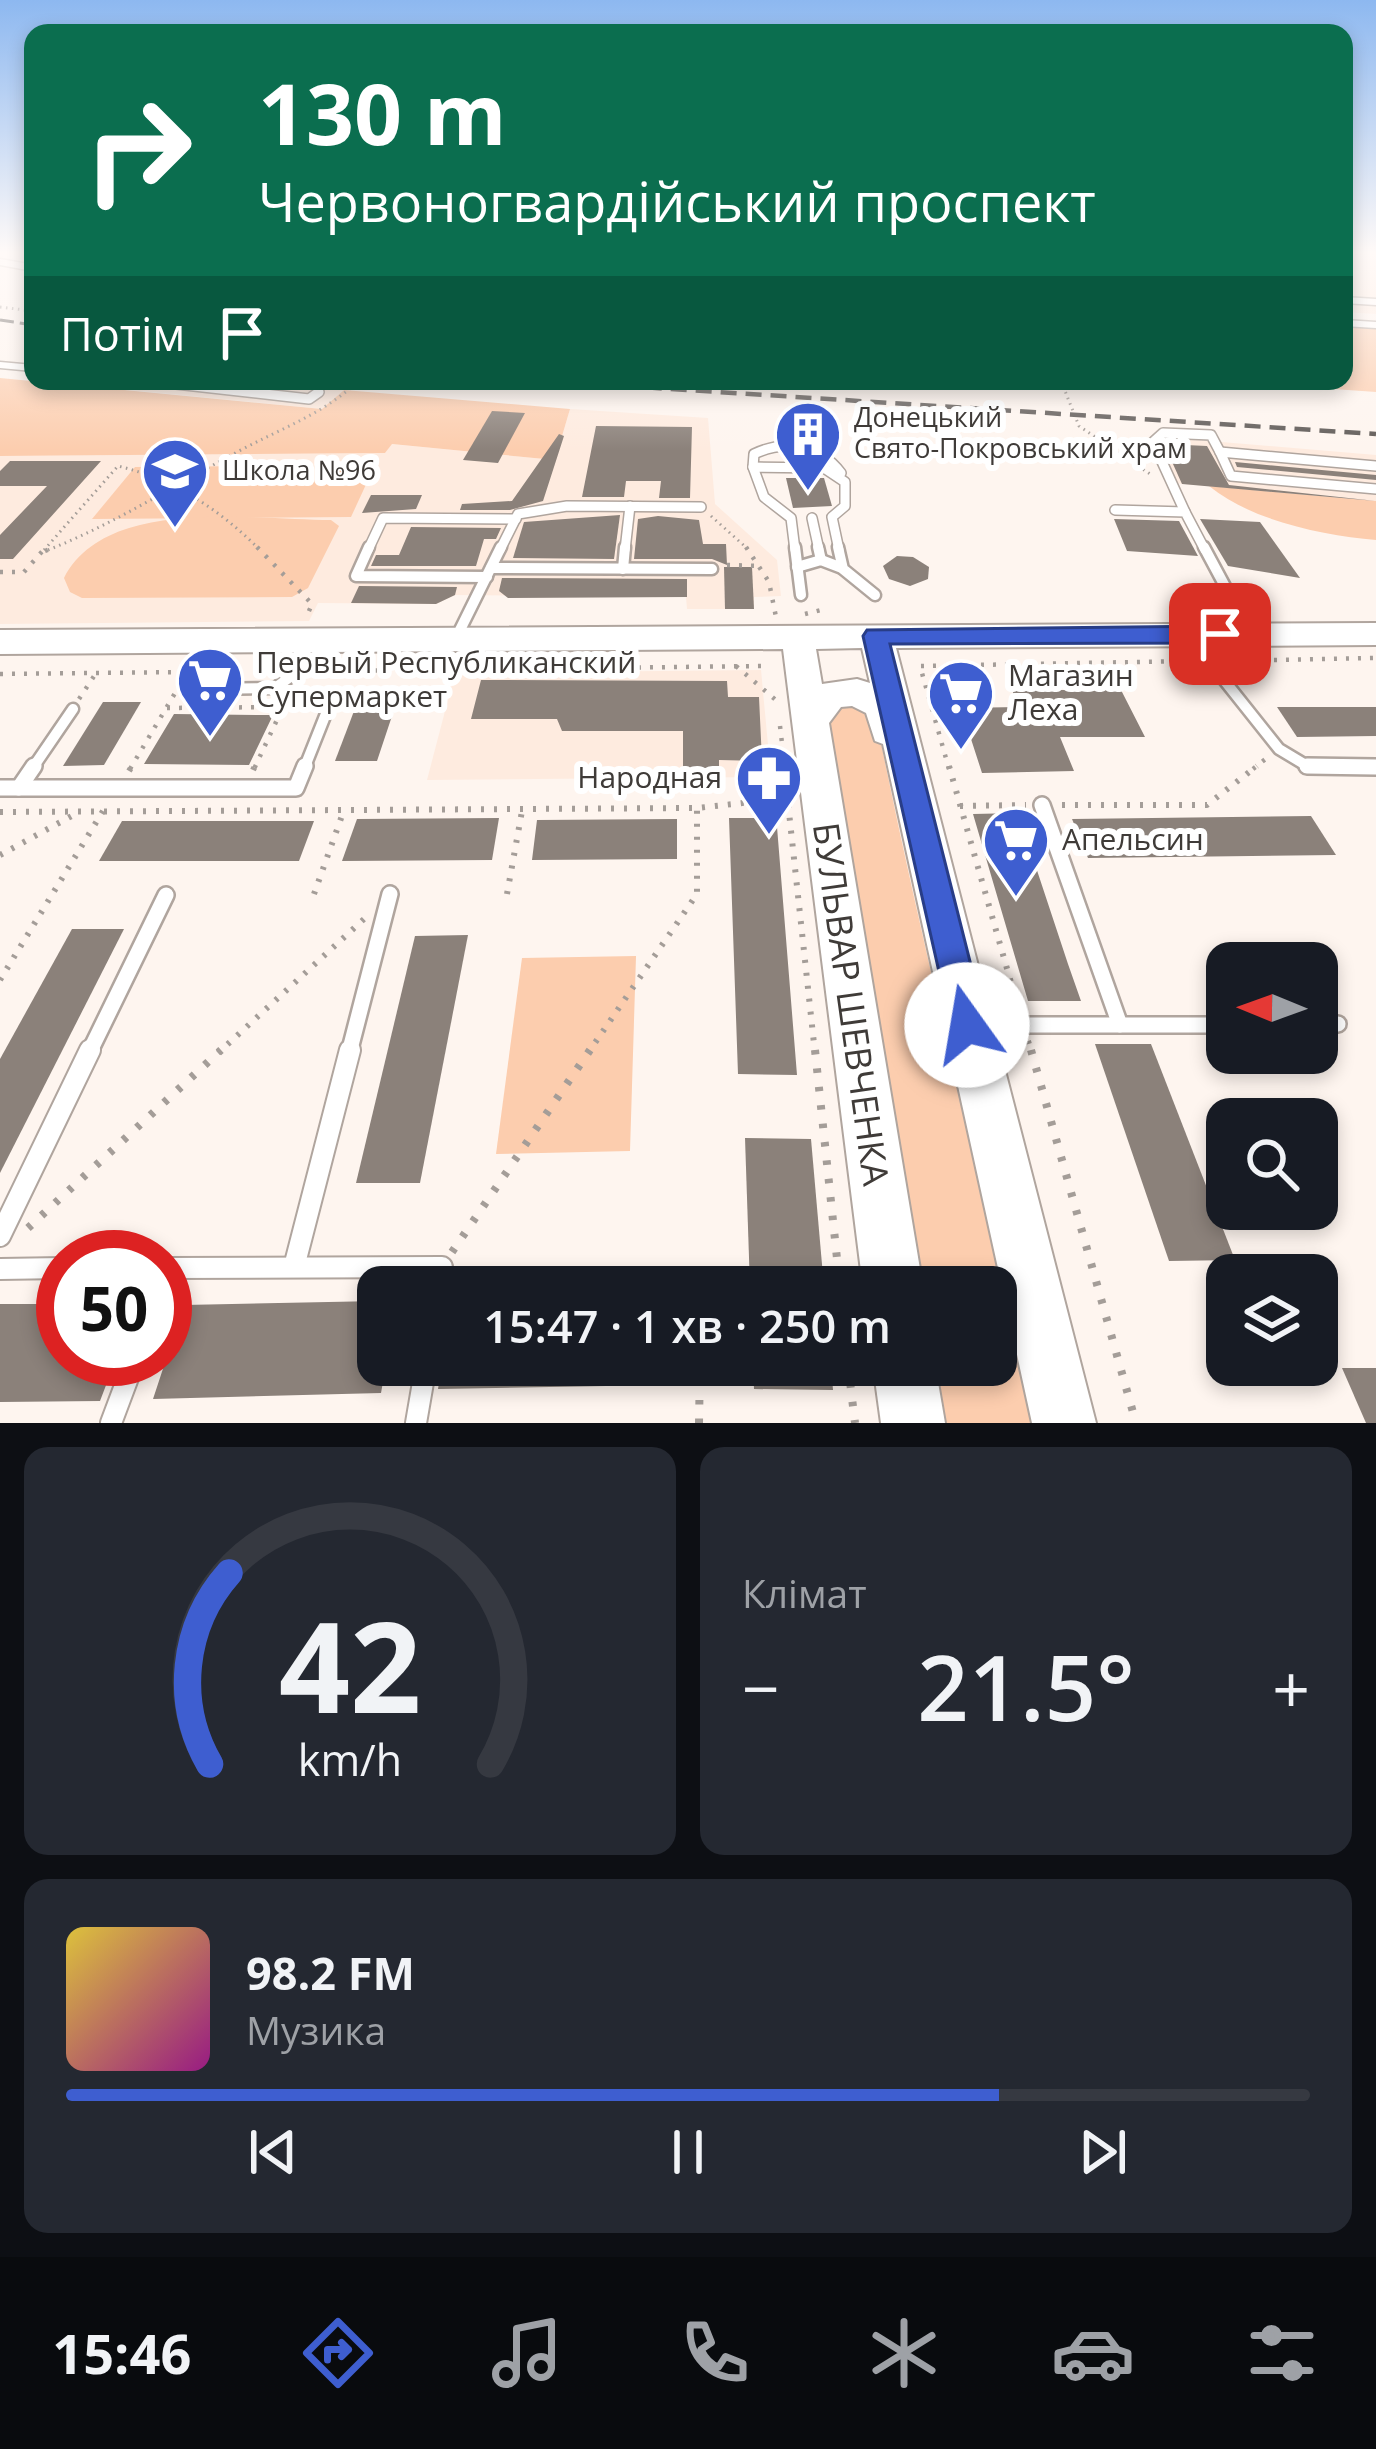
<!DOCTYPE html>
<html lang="uk">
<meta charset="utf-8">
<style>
:root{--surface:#171b24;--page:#242831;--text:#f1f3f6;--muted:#9ea1a6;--line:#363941;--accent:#3e5ed0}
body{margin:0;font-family:"Open Sans",sans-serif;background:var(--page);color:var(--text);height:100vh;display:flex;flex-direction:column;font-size:45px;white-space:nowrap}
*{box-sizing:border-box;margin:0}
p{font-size:39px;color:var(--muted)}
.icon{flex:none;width:66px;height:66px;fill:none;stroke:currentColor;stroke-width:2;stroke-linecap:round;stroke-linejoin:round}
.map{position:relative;height:1423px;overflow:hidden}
.details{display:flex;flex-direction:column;gap:24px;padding:24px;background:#0d0f14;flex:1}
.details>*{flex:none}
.banner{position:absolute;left:24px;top:24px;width:1329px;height:366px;border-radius:24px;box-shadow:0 6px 18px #0003;background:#0b6e4f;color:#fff;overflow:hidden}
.needle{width:78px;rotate:271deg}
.controls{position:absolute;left:1206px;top:942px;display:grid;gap:24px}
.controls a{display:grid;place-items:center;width:132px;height:132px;border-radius:24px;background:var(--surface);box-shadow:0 6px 18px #0003;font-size:60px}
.speed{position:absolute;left:36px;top:1230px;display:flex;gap:24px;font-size:60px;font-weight:700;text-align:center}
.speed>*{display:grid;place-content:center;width:156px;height:156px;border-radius:50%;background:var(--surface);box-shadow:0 6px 18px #0003;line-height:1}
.speed .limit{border:18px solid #d22;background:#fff;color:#111}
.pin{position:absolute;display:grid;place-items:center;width:102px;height:102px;color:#fff;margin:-51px;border-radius:24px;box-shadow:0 6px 18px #0006}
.me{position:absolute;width:132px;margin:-66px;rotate:347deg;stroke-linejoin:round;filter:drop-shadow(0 0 9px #0008)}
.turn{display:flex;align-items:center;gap:42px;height:252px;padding:0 36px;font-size:54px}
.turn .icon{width:156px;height:156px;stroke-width:2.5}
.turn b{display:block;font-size:84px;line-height:102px}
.then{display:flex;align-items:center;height:114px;padding:0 36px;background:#0003;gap:24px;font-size:45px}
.big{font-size:90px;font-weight:600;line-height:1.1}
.details .widget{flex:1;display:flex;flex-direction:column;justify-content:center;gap:18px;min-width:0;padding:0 42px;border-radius:24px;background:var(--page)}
.details .dial{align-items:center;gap:0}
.dial svg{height:312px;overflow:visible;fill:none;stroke:var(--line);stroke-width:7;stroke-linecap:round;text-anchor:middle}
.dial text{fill:var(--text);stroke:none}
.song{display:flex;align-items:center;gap:36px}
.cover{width:144px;height:144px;border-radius:18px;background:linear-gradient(135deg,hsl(50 70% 55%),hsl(310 70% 35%))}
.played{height:12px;border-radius:6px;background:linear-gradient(90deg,var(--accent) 75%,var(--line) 75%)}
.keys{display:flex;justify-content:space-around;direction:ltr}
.heat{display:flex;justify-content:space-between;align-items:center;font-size:66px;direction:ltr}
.details .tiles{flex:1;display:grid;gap:24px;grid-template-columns:1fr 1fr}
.widget:last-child{grid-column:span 2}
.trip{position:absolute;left:357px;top:1266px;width:660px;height:120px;border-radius:24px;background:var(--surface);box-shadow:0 6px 18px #0003;font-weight:600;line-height:120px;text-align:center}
.menu{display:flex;height:192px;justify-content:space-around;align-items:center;background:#090b0e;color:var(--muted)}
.menu .icon{width:84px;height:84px}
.menu .current{color:var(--accent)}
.menu b{font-size:54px;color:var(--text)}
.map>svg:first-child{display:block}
.built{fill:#feebdf}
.green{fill:#fccdae}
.building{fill:#8b817a}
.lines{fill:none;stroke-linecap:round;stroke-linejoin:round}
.lane-far4-casing{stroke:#b0a59e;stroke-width:9}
.lane-far3-casing{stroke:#b0a59e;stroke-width:12}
.lane-far2-casing{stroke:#b0a59e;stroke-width:15}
.lane-far1-casing{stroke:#b0a59e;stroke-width:20}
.lane-casing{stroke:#b0a59e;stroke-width:24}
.secondary-casing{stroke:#b0a59e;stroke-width:4}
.path-far3{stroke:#a49d98;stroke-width:3;stroke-dasharray:1.5 4.5;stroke-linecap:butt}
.path-far2{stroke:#a49d98;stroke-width:4.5;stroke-dasharray:3 9;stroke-linecap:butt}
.path-far1{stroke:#a49d98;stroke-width:6;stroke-dasharray:3 10;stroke-linecap:butt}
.path{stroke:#a49d98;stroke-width:8;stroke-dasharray:4.5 14;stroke-linecap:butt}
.lane-far4{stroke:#fff;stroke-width:6}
.lane-far3{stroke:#fff;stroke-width:9}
.lane-far2{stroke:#fff;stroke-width:10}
.lane-far1{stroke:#fff;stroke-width:15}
.lane{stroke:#fff;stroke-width:20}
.secondary{fill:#fff;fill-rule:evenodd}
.rail-far1{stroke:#5e5956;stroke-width:3;stroke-dasharray:14 6;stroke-linecap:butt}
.rail{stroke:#5e5956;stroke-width:4.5;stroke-dasharray:16 9;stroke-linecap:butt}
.route{fill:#3e5ed0;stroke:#283d87;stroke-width:3}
.labels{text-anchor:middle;stroke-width:12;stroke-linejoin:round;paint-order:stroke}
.far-poi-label{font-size:27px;fill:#3f3b38;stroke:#fff;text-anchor:start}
.poi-label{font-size:30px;fill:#3f3b38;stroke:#fff;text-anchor:start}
.near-street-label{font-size:36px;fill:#3f3b38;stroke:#fff}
</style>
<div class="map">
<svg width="1376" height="1423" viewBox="0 0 1376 1423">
<rect width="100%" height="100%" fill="#fef5ef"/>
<g class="built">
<polygon points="1344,252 1376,252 1376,314 1344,312"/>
<polygon points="40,381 273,381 344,390 322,409"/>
<polygon points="570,409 708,418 715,504 777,560 781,596 754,597 754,609 687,609 686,597 455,595 436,604 318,603 309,621 0,624 0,456 385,453 391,444 555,460"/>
<polygon points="1186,439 1376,455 1376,501 1174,483 1160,443"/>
<polygon points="761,670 771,777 427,780 455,673"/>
</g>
<g class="green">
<polygon points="1344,325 1376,327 1376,392 1218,381 1344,381"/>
<polygon points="0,378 322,409 344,390 570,409 555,460 392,444 385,453 0,456"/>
<polygon points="375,465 351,517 92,519 135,467"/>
<path d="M1209,486L1376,501V540C1322,535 1252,521 1209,486Z"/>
<path d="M331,520L339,526L308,588L292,597L82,598L70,592L64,578C106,496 251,520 331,520Z"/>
<path d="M837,706L869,710L877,723C924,958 984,1189 1037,1423H944L935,1365H996V1287H922L831,733L829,716Z"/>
<polygon points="636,956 630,1151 496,1154 522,958"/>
</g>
<g class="building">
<polygon points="492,411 525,413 498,463 463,460"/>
<polygon points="596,426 692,427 690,498 659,498 661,481 626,481 624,497 582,497"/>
<polygon points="559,434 564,436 543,501 510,510 460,510 462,504 512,501"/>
<polygon points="1164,444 1207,446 1229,485 1376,501 1182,484"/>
<polygon points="10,461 101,461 13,559 0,559 0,535 47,486 0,486 0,471"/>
<polygon points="1235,462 1376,475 1376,480 1237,467"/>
<polygon points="786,478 824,478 832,506 793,508"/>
<polygon points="371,495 422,495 416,509 362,513"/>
<polygon points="620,515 614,559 513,558 524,522"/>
<polygon points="658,516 699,520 703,544 726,544 727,565 712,559 634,559 638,519"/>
<polygon points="1114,519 1179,521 1198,556 1127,551"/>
<polygon points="1200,519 1260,522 1300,578 1228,566"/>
<polygon points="411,527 501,528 496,539 484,539 476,566 371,566 376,555 399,555"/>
<polygon points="897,556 913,557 929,567 928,579 910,586 889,579 883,566"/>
<polygon points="724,567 752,567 754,609 725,609"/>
<polygon points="502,578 687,579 687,597 508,598 499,591"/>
<polygon points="359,586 457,587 455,595 436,604 351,603"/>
<polygon points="481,680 727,681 728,697 759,697 762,761 719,760 719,768 683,768 683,731 562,731 557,719 471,719"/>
<polygon points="1012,690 1121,690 1145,737 1060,737 1074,771 982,773 961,708 1019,707"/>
<polygon points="359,698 398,698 377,761 335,761"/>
<polygon points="103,702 141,702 104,765 63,766"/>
<polygon points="1277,707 1376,707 1376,736 1297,737"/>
<polygon points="174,714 258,715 273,715 249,765 144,764"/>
<polygon points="775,802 797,1075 738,1074 729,818 758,818 757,803"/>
<polygon points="1018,813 1068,964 1081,1001 1028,1001 973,814"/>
<polygon points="1311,816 1336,855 1088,858 1072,819"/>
<polygon points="499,818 492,860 342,861 357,819"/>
<polygon points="677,819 677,859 532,860 537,820"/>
<polygon points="122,821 314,821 299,861 99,861"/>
<polygon points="72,929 124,929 0,1173 0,1059"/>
<polygon points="468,935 420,1183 356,1183 415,936"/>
<polygon points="1095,1044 1151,1044 1235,1260 1169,1261"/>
<polygon points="745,1138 811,1139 824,1287 750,1287"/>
<polygon points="378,1301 378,1365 386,1365 381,1393 153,1399 184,1305"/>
<polygon points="0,1304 63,1304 63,1359 116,1359 100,1401 0,1402"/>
<polygon points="442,1365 662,1365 662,1385 438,1389"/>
<polygon points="753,1365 831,1365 833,1390 754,1389"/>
<polygon points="1342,1368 1376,1368 1376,1423 1366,1423"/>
</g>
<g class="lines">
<defs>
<g id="lane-far4">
<polyline points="0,262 33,268"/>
<polyline points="1344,300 1376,302"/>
<polyline points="1344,323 1376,325"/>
<polyline points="0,365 33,368"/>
<polyline points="149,381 160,382"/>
</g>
<g id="lane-far3">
<polyline points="149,381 309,399 319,392"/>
<polyline points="1376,466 1220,452 1231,476 1376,489"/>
<path d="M753,467L754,454C785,439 820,445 841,473"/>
<polyline points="1115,510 1185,512 1205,550"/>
<polyline points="1185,512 1153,442 1163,433 1211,435 1220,452"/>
<polyline points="812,518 819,550"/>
<polyline points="368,550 383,518 516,519"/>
<polyline points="500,550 518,514 567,506 701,507"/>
<polyline points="625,550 630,506"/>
<polyline points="795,550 791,518 764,497 753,467 824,468 845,482 845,506 832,517 839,550"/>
</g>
<g id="lane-far2">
<polyline points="369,547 356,576 487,577"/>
<polyline points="795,547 801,595"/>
<polyline points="818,547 821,560"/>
<polyline points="838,547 843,569 875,595"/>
<polyline points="1204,547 1250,633"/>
<polyline points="797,567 821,560 842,568"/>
<polyline points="491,568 712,569"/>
<polyline points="623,569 625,547"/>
<polyline points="1189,636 1279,749 1309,767 1376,767"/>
<polyline points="456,638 501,547"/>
<polyline points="194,642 197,672 205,689 275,688 337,643"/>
<polyline points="32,769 73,709"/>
<polyline points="304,769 333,696"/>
</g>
<g id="lane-far1">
<polyline points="1307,766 1376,767"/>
<polyline points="0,788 296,788 305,766"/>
<polyline points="19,788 34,766"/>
<polyline points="1042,805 1120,1025"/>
<polyline points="980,1025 1227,1025"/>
<polyline points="1317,1025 1338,1024"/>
<polyline points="89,1053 166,895"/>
<polyline points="349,1053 390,894"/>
</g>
<g id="lane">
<polyline points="0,1236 90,1050"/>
<polyline points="294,1267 350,1050"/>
<polyline points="165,1268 442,1267 439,1287"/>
<polyline points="0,1269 63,1268"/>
<polyline points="111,1423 135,1359"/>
<polyline points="416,1423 426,1365"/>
</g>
<g id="secondary">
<path d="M1376,623V645L896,648L1096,1423H1032L883,744L875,741L866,713L852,706L841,707L829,723L923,1287H863L783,649L0,654V630ZM862,648L870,683L857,679L822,684L816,649Z"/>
<polygon points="873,1365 935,1365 945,1423 881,1423"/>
</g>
</defs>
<use href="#lane-far4" class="lane-far4-casing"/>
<use href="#lane-far3" class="lane-far3-casing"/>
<use href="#lane-far2" class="lane-far2-casing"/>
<use href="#lane-far1" class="lane-far1-casing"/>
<use href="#lane" class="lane-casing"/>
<use href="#secondary" class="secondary-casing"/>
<g class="path-far3">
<polyline points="0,307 33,311"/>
<polyline points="1061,381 1079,426 1153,476"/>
<polyline points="711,516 749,550"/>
<path d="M44,550L118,466C175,480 219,509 260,550"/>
<path d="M48,550C116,523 175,485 239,451C280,429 318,416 353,386L348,381"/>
</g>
<g class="path-far2">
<polyline points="257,547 312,604 306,618"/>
<polyline points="746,547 769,582 776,617"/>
<polyline points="45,551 55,547"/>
<polyline points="727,565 763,566"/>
<polyline points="0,572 24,572 46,547"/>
<polyline points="805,614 821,610"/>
<polyline points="1226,661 1376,658"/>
<polyline points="736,666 777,701"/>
<polyline points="326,671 764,666"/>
<polyline points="0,674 183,672"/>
<polyline points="79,699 96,673"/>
<polyline points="167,708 283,707 254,769"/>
<polyline points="780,726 785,769"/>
<polyline points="130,769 184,678"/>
<polyline points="949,769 920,666 1190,661"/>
<polyline points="1253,769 1268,757"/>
</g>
<g class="path-far1">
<polyline points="784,766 815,1053"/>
<polyline points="949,766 1018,1007"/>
<polyline points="253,770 255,766"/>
<polyline points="129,771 132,766"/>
<polyline points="1062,805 1207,805 1257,766"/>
<polyline points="960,806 1026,805"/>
<polyline points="0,812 697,808 788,798"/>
<polyline points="0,855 79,812"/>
<polyline points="314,894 344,810"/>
<polyline points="507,894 522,811"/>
<polyline points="0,980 103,811"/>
<polyline points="1028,1041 1032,1053"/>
<polyline points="218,1053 364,919"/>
<polyline points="588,1053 697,894 697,808"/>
</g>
<g class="path">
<polyline points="815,1050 840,1287"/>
<polyline points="1031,1050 1136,1423"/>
<polyline points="28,1228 221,1050"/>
<polyline points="452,1252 590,1050"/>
<polyline points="700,1268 700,1287"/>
<polyline points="848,1365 855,1423"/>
<polyline points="699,1423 700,1365"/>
</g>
<use href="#lane-far4" class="lane-far4"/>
<use href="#lane-far3" class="lane-far3"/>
<use href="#lane-far2" class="lane-far2"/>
<use href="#lane-far1" class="lane-far1"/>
<use href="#lane" class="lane"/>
<use href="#secondary" class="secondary"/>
<g class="rail-far1">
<polyline points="0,320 33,325"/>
<polyline points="546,381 565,382"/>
</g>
<polyline class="rail" points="546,381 1376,434"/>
</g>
<linearGradient id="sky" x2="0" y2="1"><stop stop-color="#8db8f0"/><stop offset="0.56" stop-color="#fffaf8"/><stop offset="1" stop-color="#fffaf8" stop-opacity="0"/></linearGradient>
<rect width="1376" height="451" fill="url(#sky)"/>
<polygon class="route" points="1220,626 1232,634 1220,643 890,644 986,1025 980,1038 967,1044 954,1038 863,636 867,630"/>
<defs>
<symbol id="building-pin" viewBox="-11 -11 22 30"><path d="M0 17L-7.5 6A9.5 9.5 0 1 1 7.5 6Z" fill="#3e5ed0" stroke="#fff"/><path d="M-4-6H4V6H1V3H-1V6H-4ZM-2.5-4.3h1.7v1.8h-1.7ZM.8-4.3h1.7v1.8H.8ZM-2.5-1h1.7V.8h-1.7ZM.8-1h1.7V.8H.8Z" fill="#fff"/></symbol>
<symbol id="school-pin" viewBox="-11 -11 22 30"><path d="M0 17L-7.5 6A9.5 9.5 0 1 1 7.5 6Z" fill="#3e5ed0" stroke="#fff"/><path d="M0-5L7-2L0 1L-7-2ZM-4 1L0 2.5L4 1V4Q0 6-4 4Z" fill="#fff"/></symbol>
<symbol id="supermarket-pin" viewBox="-11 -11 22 30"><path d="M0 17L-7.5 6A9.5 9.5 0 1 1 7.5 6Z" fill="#3e5ed0" stroke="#fff"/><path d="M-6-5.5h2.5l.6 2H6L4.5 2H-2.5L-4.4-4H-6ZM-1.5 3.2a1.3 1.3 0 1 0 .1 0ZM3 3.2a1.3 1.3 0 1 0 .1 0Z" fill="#fff"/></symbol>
<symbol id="pharmacy-pin" viewBox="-11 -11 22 30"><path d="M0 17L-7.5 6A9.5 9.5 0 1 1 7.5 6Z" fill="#3e5ed0" stroke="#fff"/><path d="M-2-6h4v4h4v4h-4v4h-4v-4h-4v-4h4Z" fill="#fff"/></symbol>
</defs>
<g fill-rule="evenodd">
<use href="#building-pin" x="770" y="396" width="76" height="104"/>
<use href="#school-pin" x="137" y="433" width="76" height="104"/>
<use href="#supermarket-pin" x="172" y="642" width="76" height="104"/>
<use href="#supermarket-pin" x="923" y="655" width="76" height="104"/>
<use href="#pharmacy-pin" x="731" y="740" width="76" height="104"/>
<use href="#supermarket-pin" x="978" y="802" width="76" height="104"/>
</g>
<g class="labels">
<g class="far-poi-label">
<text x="854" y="427">Донецький<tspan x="854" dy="31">Свято-Покровський храм</tspan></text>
<text x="222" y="480">Школа №96</text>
</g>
<g class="poi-label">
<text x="256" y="673">Первый Республиканский<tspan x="256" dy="34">Супермаркет</tspan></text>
<text x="1008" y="686">Магазин<tspan x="1008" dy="34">Леха</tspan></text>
<text x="722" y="788" text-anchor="end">Народная</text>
<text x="1062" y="850">Апельсин</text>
</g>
<g class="near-street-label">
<text transform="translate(851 1004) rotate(82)" y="13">БУЛЬВАР ШЕВЧЕНКА</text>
</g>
</g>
</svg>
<div class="controls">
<a><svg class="needle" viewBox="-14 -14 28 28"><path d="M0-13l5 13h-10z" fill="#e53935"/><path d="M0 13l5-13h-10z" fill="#9ea1a6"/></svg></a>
<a><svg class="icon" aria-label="search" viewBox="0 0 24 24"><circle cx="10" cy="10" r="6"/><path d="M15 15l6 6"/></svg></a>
<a><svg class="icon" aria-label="layers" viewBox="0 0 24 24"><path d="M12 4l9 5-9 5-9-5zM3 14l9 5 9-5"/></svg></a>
</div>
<div class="speed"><div class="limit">50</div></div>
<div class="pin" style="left:1220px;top:634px;background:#d93025"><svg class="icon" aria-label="arrive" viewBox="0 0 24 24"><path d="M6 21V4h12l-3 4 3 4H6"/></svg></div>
<svg class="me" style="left:967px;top:1025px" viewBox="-20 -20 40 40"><circle r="19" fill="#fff"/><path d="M0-13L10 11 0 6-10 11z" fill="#3e5ed0"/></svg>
<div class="trip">15:47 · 1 хв · 250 m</div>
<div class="banner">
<div class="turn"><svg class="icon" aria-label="right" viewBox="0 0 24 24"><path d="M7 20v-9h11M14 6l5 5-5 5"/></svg><div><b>130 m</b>Червоногвардійський проспект</div></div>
<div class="then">Потім<svg class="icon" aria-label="arrive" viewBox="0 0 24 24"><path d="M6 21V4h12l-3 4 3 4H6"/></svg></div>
</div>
</div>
<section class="details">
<div class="tiles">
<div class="widget dial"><svg viewBox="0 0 100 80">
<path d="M14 69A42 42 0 1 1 86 69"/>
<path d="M14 69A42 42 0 0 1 19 20" stroke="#3e5ed0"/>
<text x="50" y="56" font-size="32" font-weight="700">42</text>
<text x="50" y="72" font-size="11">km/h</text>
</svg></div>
<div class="widget"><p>Клімат</p>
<div class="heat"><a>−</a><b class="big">21.5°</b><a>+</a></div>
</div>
<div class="widget">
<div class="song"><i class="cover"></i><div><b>98.2 FM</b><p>Музика</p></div></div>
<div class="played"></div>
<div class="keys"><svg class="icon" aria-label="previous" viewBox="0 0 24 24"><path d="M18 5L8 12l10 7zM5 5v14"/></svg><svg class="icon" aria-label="pause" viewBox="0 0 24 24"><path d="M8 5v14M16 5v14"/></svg><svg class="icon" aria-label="next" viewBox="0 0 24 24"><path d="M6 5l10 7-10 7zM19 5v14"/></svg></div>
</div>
</div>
</section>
<nav class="menu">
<b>15:46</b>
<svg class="icon current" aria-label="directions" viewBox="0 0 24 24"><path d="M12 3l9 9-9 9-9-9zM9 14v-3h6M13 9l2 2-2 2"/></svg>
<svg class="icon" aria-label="music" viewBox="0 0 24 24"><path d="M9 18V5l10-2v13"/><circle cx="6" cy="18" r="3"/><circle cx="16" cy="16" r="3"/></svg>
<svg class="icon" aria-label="phone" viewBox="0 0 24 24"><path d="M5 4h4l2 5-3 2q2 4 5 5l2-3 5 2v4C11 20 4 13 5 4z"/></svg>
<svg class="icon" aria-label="climate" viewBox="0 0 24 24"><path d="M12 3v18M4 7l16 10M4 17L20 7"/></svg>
<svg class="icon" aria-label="car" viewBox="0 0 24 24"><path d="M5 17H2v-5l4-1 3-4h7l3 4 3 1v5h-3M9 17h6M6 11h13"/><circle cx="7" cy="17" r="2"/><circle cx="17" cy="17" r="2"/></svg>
<svg class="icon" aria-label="filters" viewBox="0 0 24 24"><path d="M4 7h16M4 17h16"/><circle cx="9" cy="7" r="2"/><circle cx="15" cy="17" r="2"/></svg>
</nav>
